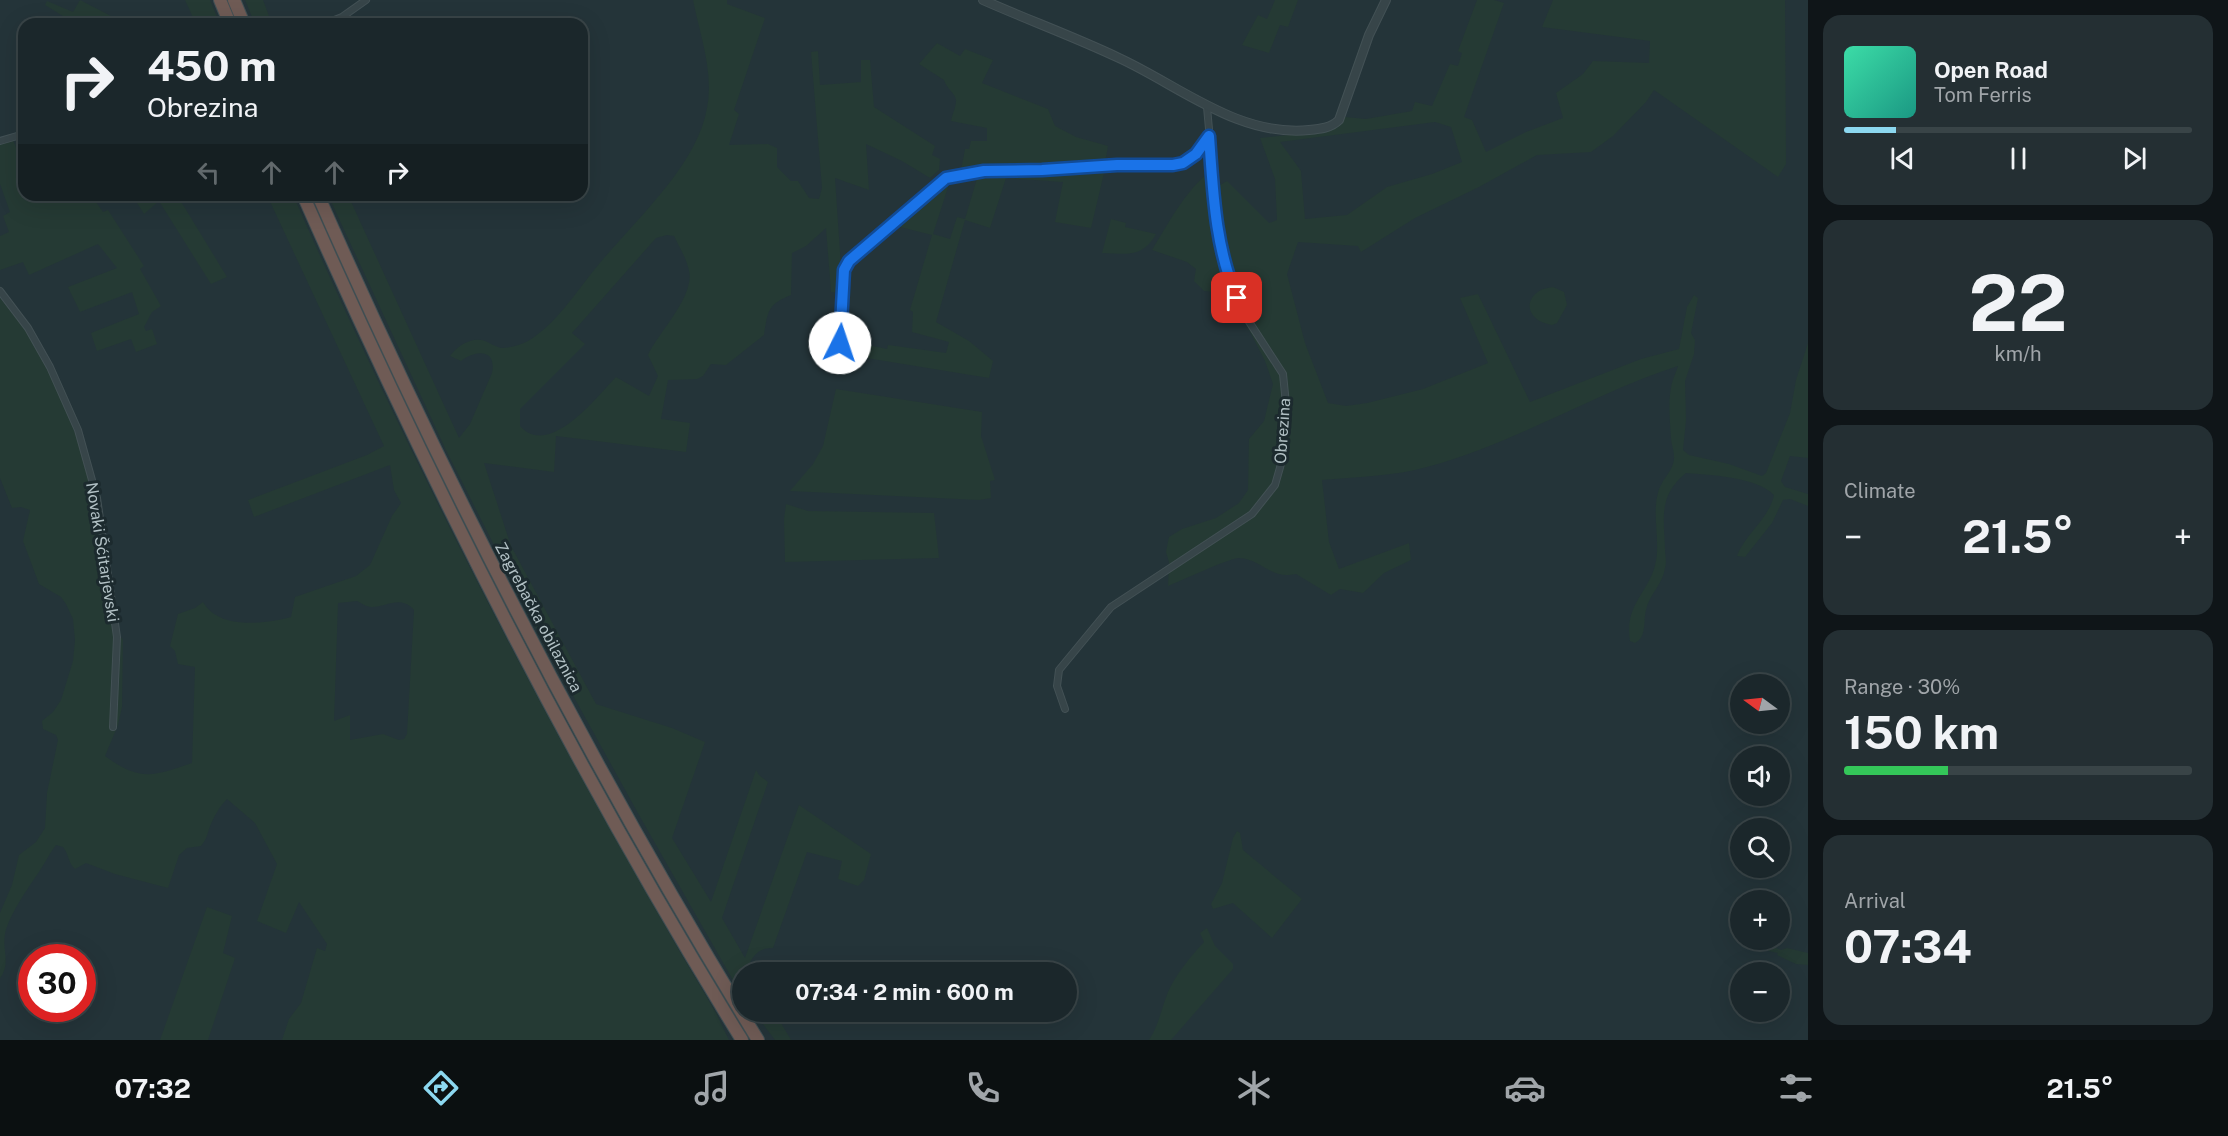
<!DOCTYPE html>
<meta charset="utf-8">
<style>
:root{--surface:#1b272b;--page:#242f33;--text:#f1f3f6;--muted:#a0a5a9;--line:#394447;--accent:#8cd8f0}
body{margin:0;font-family:"Public Sans",sans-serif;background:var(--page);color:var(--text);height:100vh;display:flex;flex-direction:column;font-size:22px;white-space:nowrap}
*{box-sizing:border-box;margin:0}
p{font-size:20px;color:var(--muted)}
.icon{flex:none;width:33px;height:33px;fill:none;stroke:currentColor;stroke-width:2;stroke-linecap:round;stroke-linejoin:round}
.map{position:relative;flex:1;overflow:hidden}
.drawer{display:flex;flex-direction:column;gap:15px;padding:15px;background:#0f1518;width:420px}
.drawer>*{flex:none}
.banner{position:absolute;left:18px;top:18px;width:570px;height:183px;border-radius:18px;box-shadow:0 6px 24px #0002,0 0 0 2px var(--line);background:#1b272b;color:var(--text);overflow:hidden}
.needle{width:39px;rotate:285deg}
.buttons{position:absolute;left:1730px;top:674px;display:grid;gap:12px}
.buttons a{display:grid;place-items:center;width:60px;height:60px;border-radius:50%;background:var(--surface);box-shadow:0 6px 24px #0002,0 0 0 2px var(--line);font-size:30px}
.speed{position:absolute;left:18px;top:944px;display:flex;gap:12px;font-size:30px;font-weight:700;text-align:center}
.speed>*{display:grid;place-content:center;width:78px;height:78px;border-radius:50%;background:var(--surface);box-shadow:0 6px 24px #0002,0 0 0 2px var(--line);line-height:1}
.speed .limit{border:9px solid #d22;background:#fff;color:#111}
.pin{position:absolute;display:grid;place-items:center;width:51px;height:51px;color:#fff;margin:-26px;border-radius:12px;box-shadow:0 3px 9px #0006}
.me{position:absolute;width:66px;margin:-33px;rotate:4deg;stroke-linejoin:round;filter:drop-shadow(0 0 4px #0008)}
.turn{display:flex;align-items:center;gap:21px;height:126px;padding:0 30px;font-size:27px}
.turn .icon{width:78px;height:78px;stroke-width:2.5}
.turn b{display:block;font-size:42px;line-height:51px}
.lanes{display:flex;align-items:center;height:57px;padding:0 30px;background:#0003;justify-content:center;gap:30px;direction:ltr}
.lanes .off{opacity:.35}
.big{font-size:45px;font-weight:700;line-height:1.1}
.drawer .card{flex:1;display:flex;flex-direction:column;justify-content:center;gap:9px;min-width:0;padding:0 21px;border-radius:18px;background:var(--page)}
.drawer .dial{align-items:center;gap:0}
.dial b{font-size:78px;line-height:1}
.song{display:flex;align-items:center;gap:18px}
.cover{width:72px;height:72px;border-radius:9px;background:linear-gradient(135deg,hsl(160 70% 55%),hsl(170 70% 35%))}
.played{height:6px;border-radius:3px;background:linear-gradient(90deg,var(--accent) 15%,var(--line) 15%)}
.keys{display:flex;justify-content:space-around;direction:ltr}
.heat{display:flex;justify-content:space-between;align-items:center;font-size:33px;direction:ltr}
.charge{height:9px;border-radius:4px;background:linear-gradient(90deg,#34c759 30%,var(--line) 0)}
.trip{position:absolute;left:732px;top:962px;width:345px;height:60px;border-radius:30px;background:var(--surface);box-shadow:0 6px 24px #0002,0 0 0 2px var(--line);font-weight:700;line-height:60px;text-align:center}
.dock{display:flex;height:96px;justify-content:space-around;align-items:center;background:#0b1011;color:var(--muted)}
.dock .icon{width:42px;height:42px}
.dock .current{color:var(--accent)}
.dock b{font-size:27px;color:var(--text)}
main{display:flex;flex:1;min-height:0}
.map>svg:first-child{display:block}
.green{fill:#253a34;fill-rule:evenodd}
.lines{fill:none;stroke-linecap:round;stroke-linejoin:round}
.minor-casing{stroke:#435155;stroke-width:8}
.tertiary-casing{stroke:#435155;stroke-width:10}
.motorway-casing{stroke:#425054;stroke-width:14}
.minor{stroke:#374549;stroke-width:6}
.tertiary{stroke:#374549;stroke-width:8}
.motorway{stroke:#6f5b55;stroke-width:12}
.route-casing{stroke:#114b97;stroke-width:15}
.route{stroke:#1a73e8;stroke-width:10}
.labels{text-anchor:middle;stroke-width:6;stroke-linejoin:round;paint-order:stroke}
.street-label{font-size:16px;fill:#b2c1c5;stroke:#1c2a2e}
</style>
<main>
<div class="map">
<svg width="1808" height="1040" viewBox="0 0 1808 1040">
<rect width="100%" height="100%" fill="#243439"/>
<g class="green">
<polygon points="80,0 111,16 107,24 100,20 97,24 76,24 45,5 47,1 73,12"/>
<polygon points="185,0 210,0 220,24 196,24"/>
<polygon points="245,0 263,0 272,24 255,24"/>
<path d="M693,0H727V4L765,18L734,110L739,114L729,145L768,144L777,148V167L791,181H798L809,198L819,199L822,188L811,52L818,51L820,85L861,82V60H870L874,107L935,146L932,155L940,159L939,170L930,178L902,161L866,144L869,190L835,178L841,267V292H831L826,228L806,246L792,253L791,295C767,305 768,311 764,335L726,365L711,364L703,376L697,379L668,380L661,419L690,423L686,452L556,436L554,472L484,463L511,546L596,704L672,728L705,742L672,838L711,902L756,770L759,775L768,782L722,918L745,958L799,805L871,854L864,880L858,886L838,879L842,861L807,852L773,948C759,948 754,954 748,966L752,972H742V996L639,815L538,632L446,450L328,195H348L459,438L470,424L492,373C497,348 475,350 461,361L450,356C457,346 472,336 485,341C490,343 495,347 502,348C510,348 520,345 528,341C558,323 577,290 599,264C635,221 698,164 707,108C714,72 700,35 693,0ZM667,235L674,236C679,247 687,259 689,271C695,296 658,333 648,355L658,376L649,396L616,377C597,397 549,459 520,426V409L585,344L572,333L656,238Z"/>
<polygon points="1275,0 1298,0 1288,27 1280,25 1269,53 1242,45 1258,15 1267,19"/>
<path d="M1477,0H1494L1504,3L1464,117L1472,120L1486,152L1526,132L1563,118L1556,93L1583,74L1593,61L1649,63L1650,41L1542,27L1553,0H1785L1786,164L1778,177L1654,90L1646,102L1613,136L1591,152L1537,155L1479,187L1415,218L1361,252L1358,246L1298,242L1287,274L1305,343L1328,403L1346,406L1367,403L1423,389L1488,363L1460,298L1478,294L1530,402L1641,359L1679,349L1687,307L1694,295L1698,298L1691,333L1695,340L1694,354L1685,381L1686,420L1683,450L1689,455L1729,464L1762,476L1766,473L1790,413L1796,380L1808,343V458L1790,456L1781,481L1785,487L1808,494V506L1790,499L1783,500L1772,523L1745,557L1737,556C1745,534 1769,519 1774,495C1757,477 1710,475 1686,473C1658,496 1664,517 1665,549C1665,555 1667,562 1665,568C1663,584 1649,595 1646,610C1643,622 1647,637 1635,643L1630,641C1624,603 1650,593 1656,561C1660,539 1652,514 1658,493C1661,479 1675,470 1674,456C1674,450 1671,444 1671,438C1670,422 1668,403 1671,388C1672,380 1676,373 1678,366C1592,394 1514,444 1427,467C1396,476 1355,477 1322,480L1329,542L1339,569L1409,543L1411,560L1384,573L1363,593L1340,589L1331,595L1296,574C1270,580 1262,559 1239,558C1229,558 1181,581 1168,586L1169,562L1166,552L1169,537L1182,529L1216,518L1239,503L1248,490L1249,439L1264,421L1273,384L1265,361L1241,314L1223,293L1204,291L1194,281L1196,269L1187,262L1152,250C1168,224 1184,193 1208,173L1213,189L1227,181L1269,223L1277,220L1275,179L1260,138L1332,130L1341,125L1345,117L1366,119L1412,111L1415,102L1432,106L1450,64L1458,66L1462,53L1458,51ZM1435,122L1451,127L1462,162L1432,174L1387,187L1347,215L1305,219L1301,171L1280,142Z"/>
<path d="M937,43L960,56L965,49L993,60L982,83L1048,109L1055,126L1076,137L1108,146L1105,163L961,170L965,149H969L971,141H987V128L951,121C952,115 956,107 956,101C957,95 946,88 944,80L919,64Z"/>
<polygon points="13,140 24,167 24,195 91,195 103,212 108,210 144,266 140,269 161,306 152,312 144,327 146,331 152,329 157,344 136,352 131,339 97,351 91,333 139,314 132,292 80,312 68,287 117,268 98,244 29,275 23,262 0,270 0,236 9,232 3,216 10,212 0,184 0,144"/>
<polygon points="1105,169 1091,228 1055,222 1063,182 1006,178 990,228 965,220 936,322 969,341 993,361 989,378 842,354 844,340 887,349 888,345 946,353 949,342 912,332 913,312 910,310 932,235 896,226 898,221 939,185 951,178 933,234 950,239 957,217 965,219 978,175"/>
<polygon points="132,195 177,195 227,277 211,284 159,201 144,214"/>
<path d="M267,195H293C417,477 559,749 716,1013L729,1040H282L289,1019L301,1003L317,948L325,951L327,944L299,902L286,933L257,921L277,864L255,823L227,799C219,807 213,818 209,829C207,836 206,840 201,846L187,848L179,855L168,888L115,874L86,863L75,869C68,863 69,854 63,847L56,845C49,854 45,863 39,872C28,888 9,915 5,934C2,950 11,964 0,978V913L12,885L19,855L36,842L45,828L47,793L58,740L56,735L43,729L42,721L53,712L61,700L73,661L75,640L73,619L66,604L61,597L39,584L23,541L30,510L21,507L12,508L0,478V298L28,333L52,379L79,442L96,507L118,633L123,640L122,707L118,725L105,756C140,782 154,776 192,763L195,667L178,664L175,651L170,646L178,614L195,608L203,602C219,630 265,624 291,617L295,597L356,576L370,565L392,516L401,503L394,490L390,465L254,517L248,500L367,455L384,446ZM357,601C361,603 367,607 371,607C384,608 401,594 414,610L407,734L404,739L399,740L383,734L350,740V715L334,721L338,603Z"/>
<path d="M1111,219L1126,223L1125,227L1156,234C1143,258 1126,254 1102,253Z"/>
<path d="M1553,287L1564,292L1567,305L1557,323L1552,325C1522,321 1522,290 1553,287Z"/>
<polygon points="836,389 982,412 981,436 995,480 990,481 991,498 979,500 790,491 813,464 823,446"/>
<polygon points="786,504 808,511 934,513 939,558 785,562 784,519"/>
<polygon points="1237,831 1240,833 1243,850 1302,899 1272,938 1233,903 1213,909 1211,904 1222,883 1233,838"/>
<polygon points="207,907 232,916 223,953 235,958 208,1040 160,1040"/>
<path d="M1207,928L1215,946L1233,964V969L1171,1040H1149C1159,1025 1161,1009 1168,992C1176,974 1191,956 1204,942L1200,933Z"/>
<polygon points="1766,944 1781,950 1787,948 1808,953 1808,965 1796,964 1777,955 1778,953 1764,950"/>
<polygon points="753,1011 774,1011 791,1040 775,1040"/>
</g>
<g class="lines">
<defs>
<g id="minor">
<polyline points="324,24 342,17 366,0"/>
<polyline points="0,141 24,134"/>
<polyline points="0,291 28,328 50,367 78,430 97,498 117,637 113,727"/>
<polyline points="837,370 846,266 849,260 946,178 983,171 1042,170 1117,165 1173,165 1183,163 1196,155 1208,136"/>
<polyline points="1065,709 1057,686 1059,670 1111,607 1252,514 1275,485 1281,464 1286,404 1283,374 1246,317 1225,264 1219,240 1207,107"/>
</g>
<path id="tertiary" d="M983,0C1028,20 1075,37 1119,58C1180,86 1238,137 1309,130C1320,129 1331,128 1339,120L1369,35L1386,0"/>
<g id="motorway">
<polyline points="220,0 230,24"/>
<polyline points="234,0 244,24"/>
<path d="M303,195C431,485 575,770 742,1040"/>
<path d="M318,195C446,486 592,769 758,1040"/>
</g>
</defs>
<use href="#minor" class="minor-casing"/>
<use href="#tertiary" class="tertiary-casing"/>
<use href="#motorway" class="motorway-casing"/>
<use href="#minor" class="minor"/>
<use href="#tertiary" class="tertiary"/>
<use href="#motorway" class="motorway"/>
</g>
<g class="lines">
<defs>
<path id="route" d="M840,343L844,270L849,261L946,178L984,171L1042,170L1117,165H1173L1183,163L1196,154L1209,136C1213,191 1215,247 1237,298"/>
</defs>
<use href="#route" class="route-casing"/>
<use href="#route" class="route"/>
</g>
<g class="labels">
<g class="street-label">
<text transform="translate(1282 431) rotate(-86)" y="6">Obrezina</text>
<text transform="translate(103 552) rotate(81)" y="6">Novaki Šćitarjevski</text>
<text transform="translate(539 617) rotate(62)" y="6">Zagrebačka obilaznica</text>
</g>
</g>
</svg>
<div class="buttons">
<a><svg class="needle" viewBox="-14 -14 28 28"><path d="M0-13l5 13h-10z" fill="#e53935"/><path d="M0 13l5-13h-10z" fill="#a0a5a9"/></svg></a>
<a><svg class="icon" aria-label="sound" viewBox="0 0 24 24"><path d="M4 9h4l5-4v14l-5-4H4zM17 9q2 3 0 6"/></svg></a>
<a><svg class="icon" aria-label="search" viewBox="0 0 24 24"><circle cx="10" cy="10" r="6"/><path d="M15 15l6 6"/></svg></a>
<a>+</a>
<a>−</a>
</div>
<div class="speed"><div class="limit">30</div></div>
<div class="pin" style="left:1237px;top:298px;background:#d93025"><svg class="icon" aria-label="arrive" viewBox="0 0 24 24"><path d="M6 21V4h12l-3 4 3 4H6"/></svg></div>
<svg class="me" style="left:840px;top:343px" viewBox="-20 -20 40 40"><circle r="19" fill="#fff"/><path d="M0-13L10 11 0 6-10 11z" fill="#1a73e8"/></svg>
<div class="trip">07:34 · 2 min · 600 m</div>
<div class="banner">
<div class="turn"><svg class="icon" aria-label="right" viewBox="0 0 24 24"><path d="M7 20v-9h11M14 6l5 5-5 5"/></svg><div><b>450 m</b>Obrezina</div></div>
<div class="lanes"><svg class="icon off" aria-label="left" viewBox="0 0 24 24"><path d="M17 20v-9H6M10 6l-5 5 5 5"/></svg><svg class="icon off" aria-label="ahead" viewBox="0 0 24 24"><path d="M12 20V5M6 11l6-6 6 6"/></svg><svg class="icon off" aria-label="ahead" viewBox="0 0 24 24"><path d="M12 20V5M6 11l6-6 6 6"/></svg><svg class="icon" aria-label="right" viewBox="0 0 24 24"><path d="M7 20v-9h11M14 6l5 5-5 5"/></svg></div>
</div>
</div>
<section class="drawer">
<div class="card">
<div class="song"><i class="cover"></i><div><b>Open Road</b><p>Tom Ferris</p></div></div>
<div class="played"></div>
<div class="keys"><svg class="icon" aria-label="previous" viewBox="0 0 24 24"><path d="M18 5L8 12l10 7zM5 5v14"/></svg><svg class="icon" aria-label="pause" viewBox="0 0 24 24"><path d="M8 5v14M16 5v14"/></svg><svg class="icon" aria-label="next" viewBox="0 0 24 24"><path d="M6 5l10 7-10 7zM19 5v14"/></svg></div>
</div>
<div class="card dial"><b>22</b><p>km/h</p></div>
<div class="card"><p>Climate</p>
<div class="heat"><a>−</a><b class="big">21.5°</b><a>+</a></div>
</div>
<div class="card"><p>Range · 30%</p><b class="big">150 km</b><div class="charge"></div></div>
<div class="card"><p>Arrival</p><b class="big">07:34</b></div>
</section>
</main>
<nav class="dock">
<b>07:32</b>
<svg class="icon current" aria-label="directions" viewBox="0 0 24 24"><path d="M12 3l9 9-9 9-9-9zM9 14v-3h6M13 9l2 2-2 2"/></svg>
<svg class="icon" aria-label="music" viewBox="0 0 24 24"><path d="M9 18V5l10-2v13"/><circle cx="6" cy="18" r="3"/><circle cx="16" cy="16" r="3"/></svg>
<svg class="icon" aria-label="phone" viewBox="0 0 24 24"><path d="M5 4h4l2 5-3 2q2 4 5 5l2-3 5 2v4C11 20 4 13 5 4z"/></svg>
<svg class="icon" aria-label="climate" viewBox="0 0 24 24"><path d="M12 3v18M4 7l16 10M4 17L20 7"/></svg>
<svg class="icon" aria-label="car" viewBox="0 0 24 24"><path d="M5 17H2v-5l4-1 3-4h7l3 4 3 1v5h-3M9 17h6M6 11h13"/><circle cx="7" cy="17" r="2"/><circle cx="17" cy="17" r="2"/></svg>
<svg class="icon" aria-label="filters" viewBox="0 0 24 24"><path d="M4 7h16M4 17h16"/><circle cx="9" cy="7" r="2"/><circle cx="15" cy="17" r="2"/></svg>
<b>21.5°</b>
</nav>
